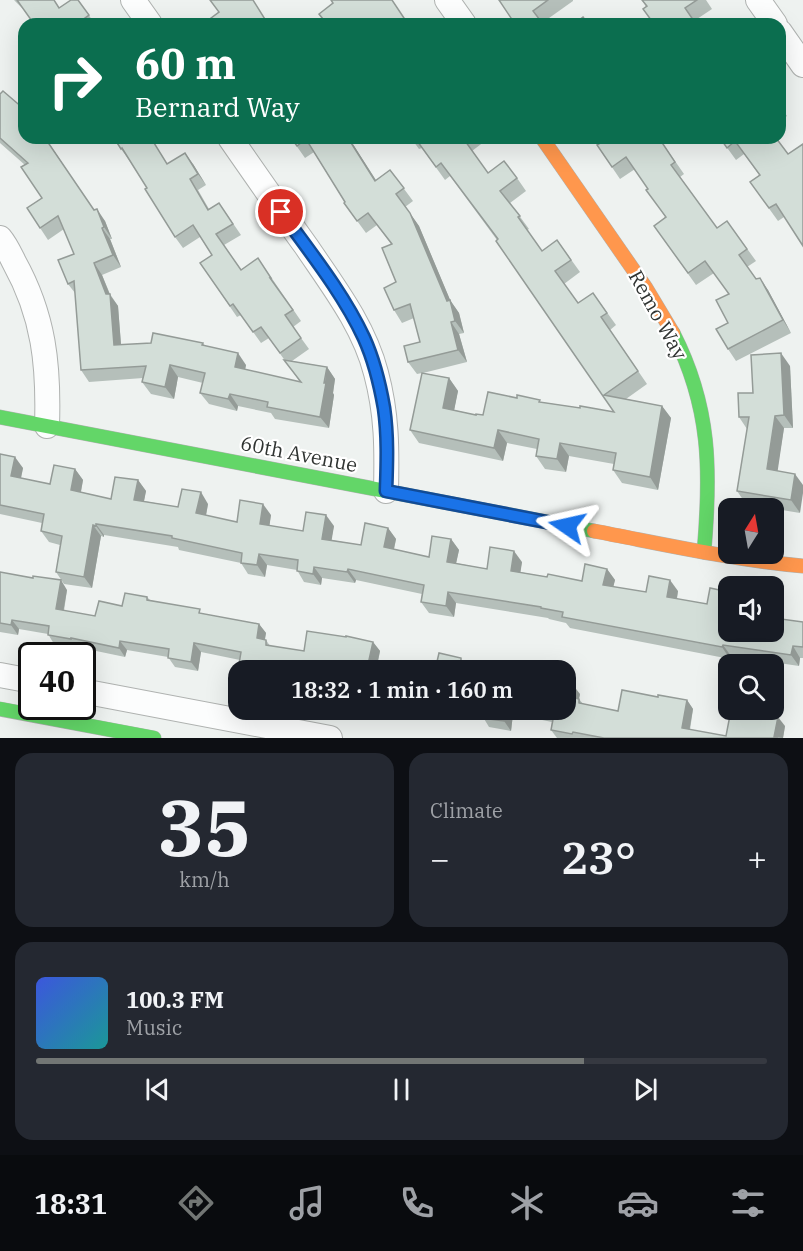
<!DOCTYPE html>
<meta charset="utf-8">
<style>
:root{--surface:#171b24;--page:#242831;--text:#f1f3f6;--muted:#9ea1a6;--line:#363941;--accent:#727674}
body{margin:0;font-family:"IBM Plex Serif",serif;background:var(--page);color:var(--text);height:100vh;display:flex;flex-direction:column;font-size:22px;white-space:nowrap}
*{box-sizing:border-box;margin:0}
p{font-size:20px;color:var(--muted)}
.icon{flex:none;width:33px;height:33px;fill:none;stroke:currentColor;stroke-width:2;stroke-linecap:round;stroke-linejoin:round}
.map{position:relative;height:738px;overflow:hidden}
.panel{display:flex;flex-direction:column;gap:15px;padding:15px;background:#0d0f14;flex:1}
.panel>*{flex:none}
.guide{position:absolute;left:18px;top:18px;width:768px;height:126px;border-radius:18px;box-shadow:0 6px 24px #0002;background:#0b6e4f;color:#fff;overflow:hidden}
.needle{width:39px;rotate:11deg}
.fabs{position:absolute;left:718px;top:498px;display:grid;gap:12px}
.fabs a{display:grid;place-items:center;width:66px;height:66px;border-radius:12px;background:var(--surface);box-shadow:0 6px 24px #0002;font-size:30px}
.speed{position:absolute;left:18px;top:642px;display:flex;gap:12px;font-size:30px;font-weight:700;text-align:center}
.speed>*{display:grid;place-content:center;width:78px;height:78px;border-radius:50%;background:var(--surface);box-shadow:0 6px 24px #0002;line-height:1}
.speed .limit{border:3px solid #111;border-radius:9px;background:#fff;color:#111}
.pin{position:absolute;display:grid;place-items:center;width:51px;height:51px;color:#fff;margin:-26px;border:3px solid #fff;border-radius:50%;box-shadow:0 2px 6px #0007}
.me{position:absolute;width:66px;margin:-33px;rotate:281deg;stroke-linejoin:round;filter:drop-shadow(0 0 4px #0008)}
.turn{display:flex;align-items:center;gap:21px;height:126px;padding:0 18px;font-size:27px}
.turn .icon{width:78px;height:78px;stroke-width:2.5}
.turn b{display:block;font-size:42px;line-height:51px}
.big{font-size:45px;font-weight:600;line-height:1.1}
.panel .card{flex:1;display:flex;flex-direction:column;justify-content:center;gap:9px;min-width:0;padding:0 21px;border-radius:18px;background:var(--page)}
.panel .dial{align-items:center;gap:0}
.dial b{font-size:78px;line-height:1}
.song{display:flex;align-items:center;gap:18px}
.cover{width:72px;height:72px;border-radius:9px;background:linear-gradient(135deg,hsl(230 70% 55%),hsl(180 70% 35%))}
.played{height:6px;border-radius:3px;background:linear-gradient(90deg,var(--accent) 75%,var(--line) 75%)}
.keys{display:flex;justify-content:space-around;direction:ltr}
.heat{display:flex;justify-content:space-between;align-items:center;font-size:33px;direction:ltr}
.panel .tiles{flex:1;display:grid;gap:15px;grid-template-columns:1fr 1fr}
.card:last-child{grid-column:span 2}
.trip{position:absolute;left:228px;top:660px;width:348px;height:60px;border-radius:18px;background:var(--surface);box-shadow:0 6px 24px #0002;font-weight:600;line-height:60px;text-align:center}
.menu{display:flex;height:96px;justify-content:space-around;align-items:center;background:#090b0e;color:var(--muted)}
.menu .icon{width:42px;height:42px}
.menu .current{color:var(--accent)}
.menu b{font-size:27px;color:var(--text)}
.map>svg:first-child{display:block}
.lines{fill:none;stroke-linecap:round;stroke-linejoin:round}
.street-casing{stroke:#afb2b0;stroke-width:26}
.fast-casing{stroke:#afb2b0;stroke-width:15}
.slow-casing{stroke:#afb2b0;stroke-width:15}
.street{stroke:#fcfdfd;stroke-width:24}
.fast{stroke:#63d668;stroke-width:14}
.slow{stroke:#ff974d;stroke-width:14}
.wall{fill:#b5bfba}
.shaded-wall{fill:#949b97}
.building{fill:#d3ded8;stroke:#949b97;stroke-width:1.5}
.route-casing{stroke:#114b97;stroke-width:15}
.route{stroke:#1a73e8;stroke-width:10}
.labels{text-anchor:middle;stroke-width:4.5;stroke-linejoin:round;paint-order:stroke}
.street-label{font-size:20px;fill:#303432;stroke:#fff}
</style>
<div class="map">
<svg width="803" height="738" viewBox="0 0 803 738">
<rect width="100%" height="100%" fill="#eef2f0"/>
<g class="lines">
<defs>
<g id="street">
<polyline points="133,0 150,24"/>
<polyline points="447,0 464,24"/>
<polyline points="758,0 775,24"/>
<polyline points="780,32 803,65"/>
<path d="M230,138C255,174 280,210 306,246C333,286 364,326 376,373C387,414 387,449 386,491"/>
<path d="M0,238C6,245 10,254 14,262C44,316 49,365 47,426"/>
<polyline points="0,675 32,681"/>
<polyline points="82,691 330,738"/>
</g>
<g id="fast">
<path d="M673,333C711,407 711,471 704,552"/>
<polyline points="0,417 594,531"/>
<polyline points="0,709 154,738"/>
</g>
<g id="slow">
<polyline points="542,138 646,288 673,333"/>
<path d="M594,531C663,544 733,560 803,566"/>
</g>
</defs>
<use href="#street" class="street-casing"/>
<use href="#fast" class="fast-casing"/>
<use href="#slow" class="slow-casing"/>
<use href="#street" class="street"/>
<use href="#fast" class="fast"/>
<use href="#slow" class="slow"/>
</g>
<g class="wall">
<polygon points="14,0 54,0 59,8 78,0 95,24 34,24 25,11"/>
<polygon points="498,0 573,0 573,1 542,23"/>
<polygon points="642,0 706,0 712,9 694,21 646,7"/>
<polygon points="0,94 46,139 94,210 105,221 112,239 110,239 121,267 102,275 110,294 118,306 121,345 203,343 205,346 246,365 245,370 300,382 269,338 261,343 241,315 237,317 200,263 212,255 200,237 183,248 175,237 147,188 129,160 113,138 161,138 154,143 167,164 193,164 206,185 198,190 209,209 219,203 241,235 224,245 241,270 258,258 301,321 293,327 309,349 292,361 327,367 335,379 333,393 334,395 329,428 275,419 271,413 238,406 237,411 209,404 200,393 203,383 178,377 174,399 151,394 142,382 143,378 89,382 81,370 75,293 68,284 74,254 64,229 48,240 27,208 42,198 25,165 0,143"/>
<polygon points="780,106 787,116 780,121"/>
<polygon points="291,138 349,138 376,180 390,170 413,201 405,207 419,226 450,300 459,313 464,333 459,334 467,362 423,373 449,378 458,391 454,410 476,415 483,415 541,402 580,408 614,412 497,240 450,176 445,180 422,148 419,149 411,138 489,138 472,151 488,173 517,178 526,191 510,203 529,229 527,230 542,251 557,240 580,272 564,284 578,303 593,293 616,325 610,330 647,384 626,399 662,406 671,418 658,490 622,483 613,470 614,464 569,456 566,472 545,469 536,456 537,449 507,443 503,461 419,443 410,430 422,373 417,374 408,362 420,342 414,318 402,323 394,310 396,282 391,244 377,225 366,233 344,203 345,202 314,152 305,158"/>
<polygon points="659,138 684,174 680,177 717,228 727,221 756,261 747,267 756,279 768,290 791,333 736,361 728,349 729,294 714,273 696,285 654,226 665,217 648,189 635,169 620,179 597,145"/>
<polygon points="720,138 776,138 784,217 778,221 750,182 759,175 744,154 736,160"/>
<polygon points="790,366 793,428 784,428 777,471 800,513 746,504 737,491 747,429 739,417 753,393"/>
<polygon points="0,454 23,468 21,478 50,484 75,469 83,480 81,492 111,499 138,480 146,491 144,501 178,507 208,504 206,516 237,522 271,515 269,526 303,531 334,526 331,540 361,545 388,528 396,539 394,549 429,557 451,539 459,550 456,563 487,569 522,562 520,572 547,577 582,581 607,569 615,580 613,587 646,592 678,591 677,599 729,632 803,622 803,658 800,658 799,666 731,656 730,659 570,628 566,623 549,619 548,618 456,603 454,617 429,613 421,602 422,594 356,580 355,583 322,578 321,585 304,582 297,570 267,565 265,577 248,574 241,563 179,550 178,547 104,535 104,537 101,536 92,588 64,584 56,572 60,545 49,542 41,531 42,523 0,514"/>
<polygon points="0,572 67,590 64,611 95,616 147,597 150,600 204,614 259,624 266,633 265,640 266,640 270,646 304,651 373,642 380,651 378,662 411,669 464,662 512,670 238,670 238,672 238,670 240,660 201,652 198,671 175,667 168,657 127,650 125,657 77,647 77,648 54,644 48,634 19,629 18,635 0,632"/>
<polygon points="580,694 579,699 583,704 618,711 658,697 687,700 693,709 690,730 726,736 785,726 783,738 557,738 551,730 552,722 513,714 511,731 489,727 483,717 440,710 438,718 400,710 566,710"/>
</g>
<g class="shaded-wall">
<polygon points="45,138 47,138 46,139 101,221 97,209 105,221 112,239"/>
<polygon points="348,138 349,138 384,193 375,181"/>
<polygon points="185,153 193,164 206,185 198,174"/>
<polygon points="410,213 419,226 451,302 450,300 459,313 464,333 455,321"/>
<polygon points="102,228 110,239 121,267 113,255"/>
<polygon points="94,263 102,275 110,295 118,306 122,357 114,345 106,294"/>
<polygon points="760,278 768,290 791,333 783,320"/>
<polygon points="451,322 459,334 467,362 458,350"/>
<polygon points="238,353 246,365 243,379 235,367"/>
<polygon points="781,353 790,366 793,428 784,415"/>
<polygon points="170,365 178,377 174,399 165,387"/>
<polygon points="327,367 335,379 333,393 334,395 329,428 320,417"/>
<polygon points="449,378 458,391 452,421 443,408"/>
<polygon points="230,394 238,406 237,411 228,399"/>
<polygon points="662,406 671,418 658,490 650,477"/>
<polygon points="775,416 784,428 776,482 767,469"/>
<polygon points="498,430 507,443 503,461 494,448"/>
<polygon points="560,443 569,456 566,472 557,459"/>
<polygon points="15,457 23,468 19,487 11,476"/>
<polygon points="75,469 83,480 79,501 71,490"/>
<polygon points="795,474 803,485 803,493 800,513 791,500"/>
<polygon points="138,480 146,491 142,511 134,500"/>
<polygon points="201,492 208,504 204,525 196,513"/>
<polygon points="263,504 271,515 268,536 260,524"/>
<polygon points="326,515 334,526 330,550 322,539"/>
<polygon points="96,524 104,535 104,537 96,526"/>
<polygon points="93,525 101,536 92,588 84,577"/>
<polygon points="388,528 396,539 392,558 384,547"/>
<polygon points="451,539 459,550 454,573 447,562"/>
<polygon points="514,551 522,562 519,582 511,571"/>
<polygon points="259,554 267,565 265,577 257,565"/>
<polygon points="314,567 322,578 321,585 313,574"/>
<polygon points="348,569 356,580 355,583 347,572"/>
<polygon points="607,569 615,580 611,596 603,585"/>
<polygon points="61,580 67,590 62,619 56,609"/>
<polygon points="670,580 678,591 675,608 667,597"/>
<polygon points="448,592 456,603 454,617 446,606"/>
<polygon points="12,620 19,629 18,635 11,625"/>
<polygon points="259,624 266,633 263,648 257,638"/>
<polygon points="120,641 127,650 125,657 119,648"/>
<polygon points="373,642 380,651 376,669 369,660"/>
<polygon points="194,643 201,652 198,671 191,662"/>
<polygon points="723,645 731,656 730,659 722,647"/>
<polygon points="793,646 800,658 799,666 791,655"/>
<polygon points="573,685 580,694 577,707 571,697"/>
<polygon points="687,700 693,709 688,738 682,728"/>
<polygon points="432,710 440,710 438,718"/>
<polygon points="506,710 510,710 513,714 511,731 504,721"/>
<polygon points="778,717 785,726 783,738 774,737"/>
</g>
<g class="building">
<polygon points="17,0 54,0 59,8 71,0 78,0 89,15 81,21 83,24 34,24"/>
<polygon points="210,0 253,0 268,24 203,24 219,12"/>
<polygon points="331,0 392,0 408,24 327,24 319,14 333,3"/>
<polygon points="499,0 548,0 533,11 543,24 515,24"/>
<polygon points="642,0 697,0 685,8 696,24 654,24 643,9 647,6"/>
<polygon points="583,17 588,24 574,24"/>
<polygon points="3,91 24,109 24,138 45,138 94,210 97,209 104,227 102,228 113,255 94,263 106,294 110,294 114,345 151,343 153,333 203,343 202,345 238,353 235,367 301,382 284,360 327,367 324,383 326,383 320,417 267,407 268,402 230,394 228,399 200,393 205,373 170,365 165,387 142,382 146,366 81,370 74,281 68,284 58,260 74,254 58,216 40,228 27,208 42,198 21,167 28,163 0,138 0,94"/>
<polygon points="114,138 151,138 167,164 185,153 198,174 190,179 208,210 219,203 233,224 216,234 241,270 258,258 271,278 270,278 293,310 285,315 301,338 280,353 261,327 253,332 233,304 230,306 200,263 212,255 193,225 175,237 145,189 147,188 122,148 121,149"/>
<polygon points="291,138 348,138 375,181 390,170 404,188 396,194 410,213 447,301 450,300 455,321 451,322 458,350 408,362 404,346 420,342 410,304 394,310 384,288 396,282 382,248 392,244 368,213 357,221 344,203 345,202 306,139 297,146"/>
<polygon points="415,138 463,138 488,173 504,161 517,178 500,191 520,216 518,217 542,251 557,240 571,260 555,271 578,303 593,293 607,313 601,317 638,371 604,395 662,406 650,477 613,470 616,453 560,443 557,459 536,456 539,439 498,430 494,448 410,430 422,373 449,378 443,408 476,415 476,414 483,415 488,392 517,398 517,395 540,400 539,402 580,408 580,406 614,412 496,241 498,239 441,163 436,167"/>
<polygon points="608,138 659,138 675,162 671,165 717,228 727,221 747,249 739,255 756,279 760,278 783,320 728,349 716,329 728,323 716,300 729,294 705,261 688,273 654,226 666,217 646,190 648,189 626,157 612,167 597,145"/>
<polygon points="720,138 776,138 788,154 803,144 803,246 776,204 769,208 750,182 760,175 735,141 727,148"/>
<polygon points="781,353 784,415 775,416 767,469 795,474 791,500 737,491 749,417 739,417 738,393 753,393 751,355"/>
<polygon points="0,454 15,457 11,476 50,484 54,465 75,469 71,490 111,499 115,477 138,480 134,500 178,507 182,489 201,492 196,513 237,522 240,500 263,504 260,524 303,531 306,512 326,515 322,539 361,545 365,523 388,528 384,547 429,557 432,536 451,539 447,562 487,569 490,547 514,551 511,571 547,577 548,574 582,581 585,564 607,569 603,585 646,592 649,576 670,580 667,597 707,604 710,588 729,592 729,632 774,632 774,618 803,622 803,647 793,646 791,655 723,645 722,647 562,617 563,612 541,608 541,607 448,592 446,606 421,602 424,585 348,569 347,572 314,567 313,574 297,571 298,560 259,554 257,565 241,563 242,553 172,538 172,536 96,524 96,526 93,525 84,577 56,572 62,536 41,531 44,514 0,505"/>
<polygon points="0,572 33,578 33,576 61,580 56,609 95,616 99,601 122,606 125,593 147,597 147,600 200,609 199,613 259,624 257,638 266,640 266,645 304,651 307,631 346,637 346,636 373,642 369,660 411,669 412,661 436,666 439,653 461,658 461,662 512,670 238,671 238,670 241,652 194,643 191,662 168,658 169,649 120,641 119,648 71,638 71,639 48,635 49,626 12,620 11,625 0,623"/>
<polygon points="566,683 573,685 571,697 579,699 579,703 618,711 622,690 658,697 658,695 687,700 682,728 726,736 731,710 778,717 774,737 778,738 604,738 573,732 572,734 551,730 554,714 530,710 566,710"/>
<polygon points="484,710 506,710 504,721 482,718"/>
</g>
<g class="lines">
<defs>
<path id="route" d="M281,212C310,252 343,293 364,338C374,360 380,385 384,408C388,436 387,463 386,491L567,526"/>
</defs>
<use href="#route" class="route-casing"/>
<use href="#route" class="route"/>
</g>
<g class="labels">
<g class="street-label">
<text transform="translate(658 315) rotate(61)" y="7">Remo Way</text>
<text transform="translate(299 454) rotate(11)" y="7">60th Avenue</text>
</g>
</g>
</svg>
<div class="fabs">
<a><svg class="needle" viewBox="-14 -14 28 28"><path d="M0-13l5 13h-10z" fill="#e53935"/><path d="M0 13l5-13h-10z" fill="#9ea1a6"/></svg></a>
<a><svg class="icon" aria-label="sound" viewBox="0 0 24 24"><path d="M4 9h4l5-4v14l-5-4H4zM17 9q2 3 0 6"/></svg></a>
<a><svg class="icon" aria-label="search" viewBox="0 0 24 24"><circle cx="10" cy="10" r="6"/><path d="M15 15l6 6"/></svg></a>
</div>
<div class="speed"><div class="limit">40</div></div>
<div class="pin" style="left:281px;top:212px;background:#d93025"><svg class="icon" aria-label="arrive" viewBox="0 0 24 24"><path d="M6 21V4h12l-3 4 3 4H6"/></svg></div>
<svg class="me" style="left:567px;top:526px" viewBox="-20 -20 40 40"><path d="M0-17L14 15 0 8-14 15z" fill="#1a73e8" stroke="#fff" stroke-width="4"/></svg>
<div class="trip">18:32 · 1 min · 160 m</div>
<div class="guide">
<div class="turn"><svg class="icon" aria-label="right" viewBox="0 0 24 24"><path d="M7 20v-9h11M14 6l5 5-5 5"/></svg><div><b>60 m</b>Bernard Way</div></div>
</div>
</div>
<section class="panel">
<div class="tiles">
<div class="card dial"><b>35</b><p>km/h</p></div>
<div class="card"><p>Climate</p>
<div class="heat"><a>−</a><b class="big">23°</b><a>+</a></div>
</div>
<div class="card">
<div class="song"><i class="cover"></i><div><b>100.3 FM</b><p>Music</p></div></div>
<div class="played"></div>
<div class="keys"><svg class="icon" aria-label="previous" viewBox="0 0 24 24"><path d="M18 5L8 12l10 7zM5 5v14"/></svg><svg class="icon" aria-label="pause" viewBox="0 0 24 24"><path d="M8 5v14M16 5v14"/></svg><svg class="icon" aria-label="next" viewBox="0 0 24 24"><path d="M6 5l10 7-10 7zM19 5v14"/></svg></div>
</div>
</div>
</section>
<nav class="menu">
<b>18:31</b>
<svg class="icon current" aria-label="directions" viewBox="0 0 24 24"><path d="M12 3l9 9-9 9-9-9zM9 14v-3h6M13 9l2 2-2 2"/></svg>
<svg class="icon" aria-label="music" viewBox="0 0 24 24"><path d="M9 18V5l10-2v13"/><circle cx="6" cy="18" r="3"/><circle cx="16" cy="16" r="3"/></svg>
<svg class="icon" aria-label="phone" viewBox="0 0 24 24"><path d="M5 4h4l2 5-3 2q2 4 5 5l2-3 5 2v4C11 20 4 13 5 4z"/></svg>
<svg class="icon" aria-label="climate" viewBox="0 0 24 24"><path d="M12 3v18M4 7l16 10M4 17L20 7"/></svg>
<svg class="icon" aria-label="car" viewBox="0 0 24 24"><path d="M5 17H2v-5l4-1 3-4h7l3 4 3 1v5h-3M9 17h6M6 11h13"/><circle cx="7" cy="17" r="2"/><circle cx="17" cy="17" r="2"/></svg>
<svg class="icon" aria-label="filters" viewBox="0 0 24 24"><path d="M4 7h16M4 17h16"/><circle cx="9" cy="7" r="2"/><circle cx="15" cy="17" r="2"/></svg>
</nav>
